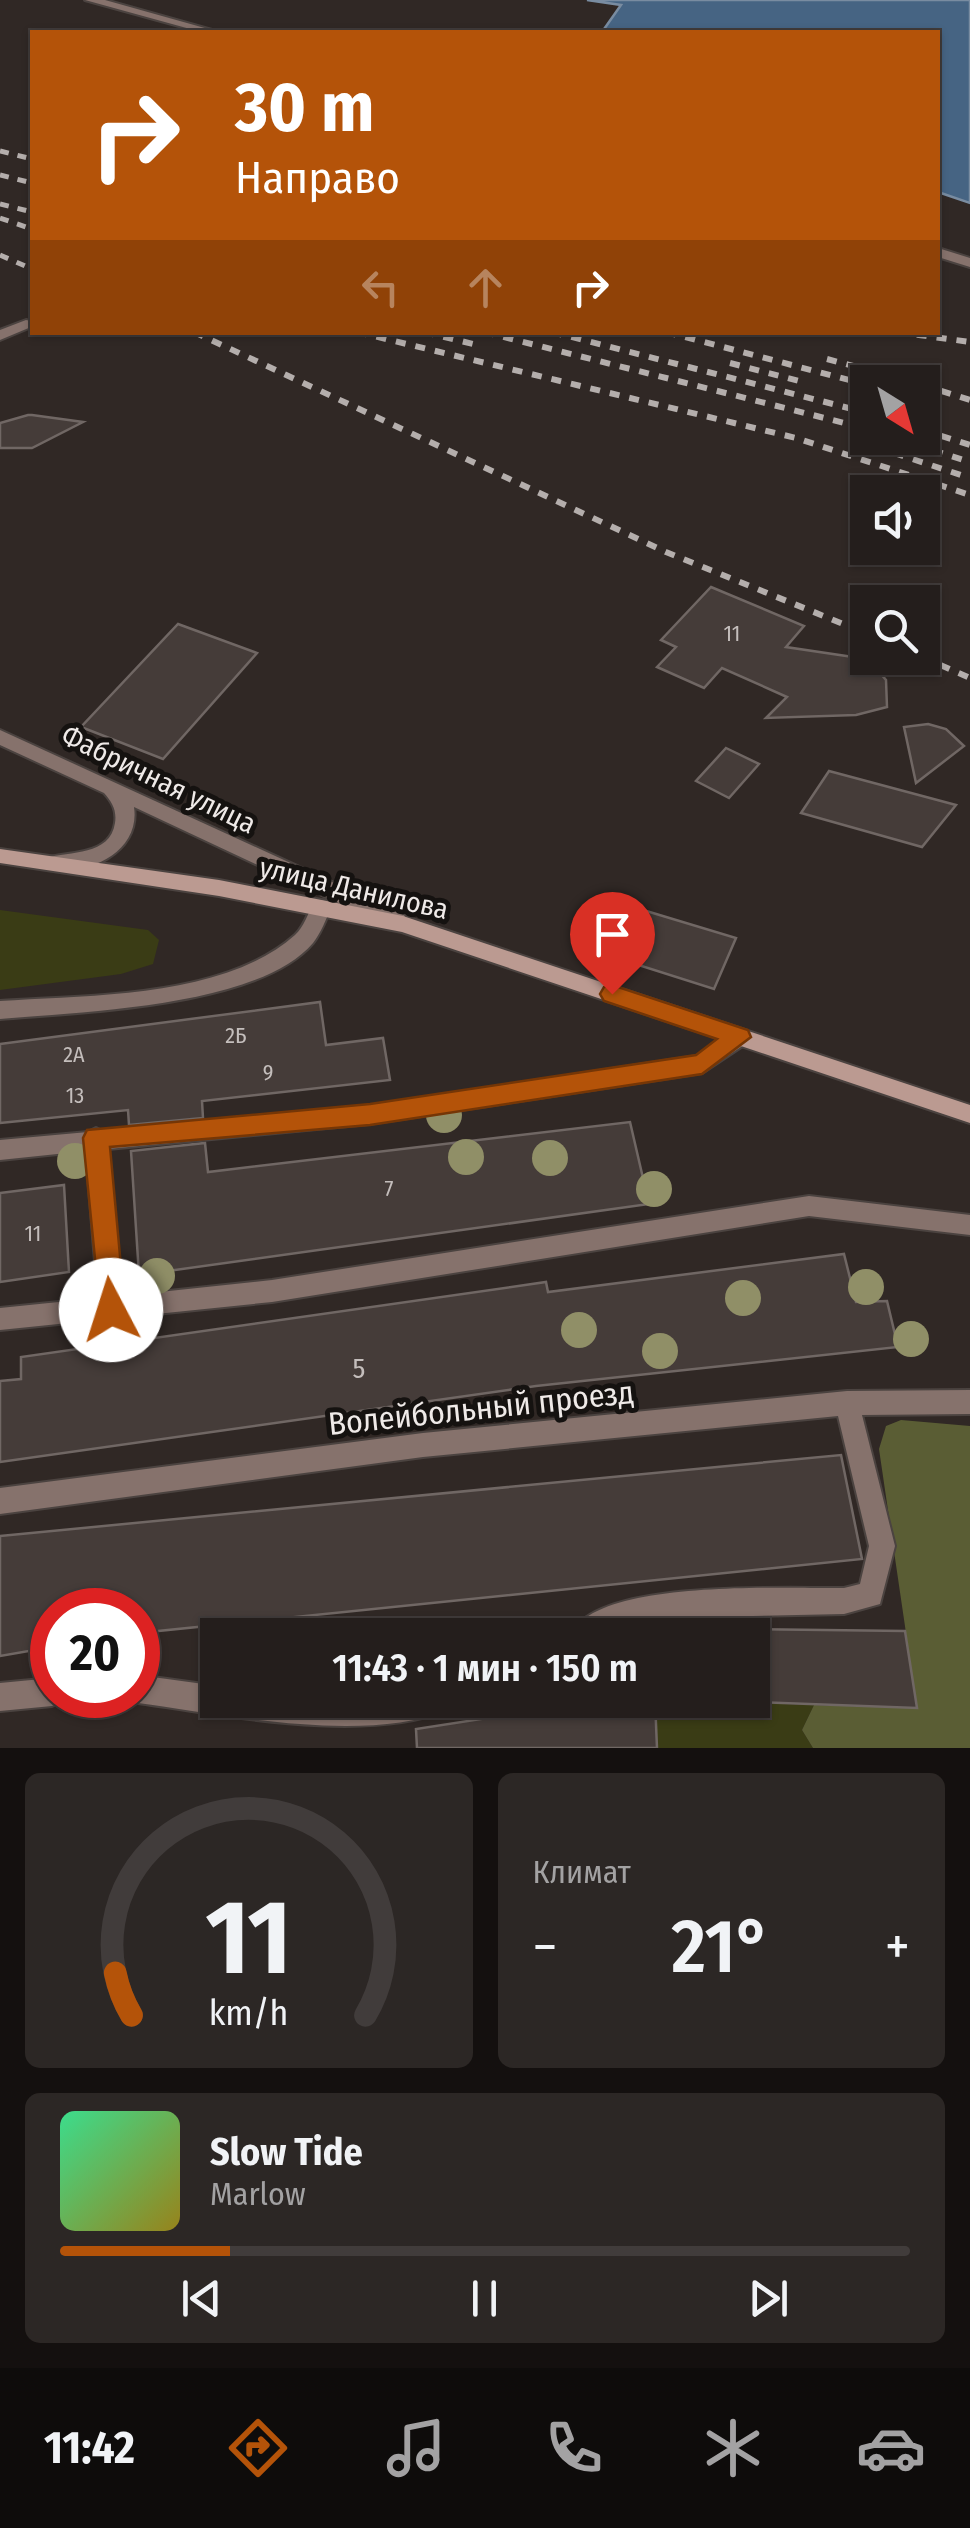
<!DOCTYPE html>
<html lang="ru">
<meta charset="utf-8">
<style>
:root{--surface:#241e1c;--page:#2c2725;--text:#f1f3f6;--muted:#a3a2a3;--line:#413c3b;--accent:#b45309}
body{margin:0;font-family:"Fira Sans Condensed",sans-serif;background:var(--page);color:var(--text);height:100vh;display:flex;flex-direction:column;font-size:38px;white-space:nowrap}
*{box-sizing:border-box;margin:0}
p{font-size:32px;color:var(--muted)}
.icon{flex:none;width:55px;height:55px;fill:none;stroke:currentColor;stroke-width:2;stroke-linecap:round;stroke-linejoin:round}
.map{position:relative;height:1748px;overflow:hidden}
.panel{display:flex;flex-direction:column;gap:25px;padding:25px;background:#14100f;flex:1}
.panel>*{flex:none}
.banner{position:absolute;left:30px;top:30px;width:910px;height:305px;border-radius:0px;box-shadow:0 2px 8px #0004,0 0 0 2px var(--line);background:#b45309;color:#fff;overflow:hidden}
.needle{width:65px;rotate:143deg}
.controls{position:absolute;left:850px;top:365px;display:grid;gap:20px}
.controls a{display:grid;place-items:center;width:90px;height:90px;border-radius:0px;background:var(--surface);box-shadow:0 2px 8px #0004,0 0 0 2px var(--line);font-size:50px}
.speed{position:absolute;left:30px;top:1588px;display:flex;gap:20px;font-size:50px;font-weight:700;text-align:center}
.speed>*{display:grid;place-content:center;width:130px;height:130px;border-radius:50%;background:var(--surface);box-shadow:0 2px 8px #0004,0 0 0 2px var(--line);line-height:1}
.speed .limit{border:15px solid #d22;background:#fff;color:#111}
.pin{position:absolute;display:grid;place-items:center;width:85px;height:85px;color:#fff;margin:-102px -42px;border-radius:50% 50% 50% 0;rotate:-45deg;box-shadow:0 0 10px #0007}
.pin .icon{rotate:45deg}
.me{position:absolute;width:110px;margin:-55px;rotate:355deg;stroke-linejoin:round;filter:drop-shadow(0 0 8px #0008)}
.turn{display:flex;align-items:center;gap:35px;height:210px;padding:0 40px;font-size:45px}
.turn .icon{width:130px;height:130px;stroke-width:2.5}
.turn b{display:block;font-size:70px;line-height:85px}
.lanes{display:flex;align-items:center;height:95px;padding:0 40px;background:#0003;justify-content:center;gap:50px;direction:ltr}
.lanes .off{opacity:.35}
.big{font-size:75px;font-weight:600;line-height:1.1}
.panel .widget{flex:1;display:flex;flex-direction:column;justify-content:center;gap:15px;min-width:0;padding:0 35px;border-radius:15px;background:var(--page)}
.panel .dial{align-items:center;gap:0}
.dial svg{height:260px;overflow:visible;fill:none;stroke:var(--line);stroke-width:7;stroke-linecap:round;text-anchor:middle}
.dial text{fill:var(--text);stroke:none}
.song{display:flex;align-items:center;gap:30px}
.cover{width:120px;height:120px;border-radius:15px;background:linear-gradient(135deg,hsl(150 70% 55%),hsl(50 70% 35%))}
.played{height:10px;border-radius:5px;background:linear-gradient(90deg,var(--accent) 20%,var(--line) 20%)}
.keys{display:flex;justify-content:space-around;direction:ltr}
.heat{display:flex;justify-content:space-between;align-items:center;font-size:55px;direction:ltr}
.panel .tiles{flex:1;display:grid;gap:25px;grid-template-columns:1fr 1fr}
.widget:last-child{grid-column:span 2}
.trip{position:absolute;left:200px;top:1618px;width:570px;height:100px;border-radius:0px;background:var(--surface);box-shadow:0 2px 8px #0004,0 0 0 2px var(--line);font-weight:600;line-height:100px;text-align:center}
.tabs{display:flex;height:160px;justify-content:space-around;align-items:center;background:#0e0c0b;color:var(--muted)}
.tabs .icon{width:70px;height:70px}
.tabs .current{color:var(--accent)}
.tabs b{font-size:45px;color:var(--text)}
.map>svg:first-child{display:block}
.green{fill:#3a3c15}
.forest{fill:#5a5d34}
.water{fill:#466483;stroke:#798ca1;stroke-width:2.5}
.building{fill:#453c39;stroke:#706764;stroke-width:2.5}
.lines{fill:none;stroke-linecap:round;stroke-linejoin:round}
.lane-casing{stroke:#4b4340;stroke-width:4}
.street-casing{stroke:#4b4340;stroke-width:4}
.secondary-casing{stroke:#4b4340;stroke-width:4}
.lane{fill:#86726c;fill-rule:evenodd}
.street{fill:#86726c;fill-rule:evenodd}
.secondary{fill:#bb9a91;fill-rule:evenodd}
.rail-far1{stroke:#b4aeac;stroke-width:5;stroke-dasharray:9 9;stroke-linecap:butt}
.rail{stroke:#b4aeac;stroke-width:6;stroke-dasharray:10 10;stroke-linecap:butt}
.tree{fill:#908f67}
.route{fill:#b45309;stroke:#753606;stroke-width:2.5}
.labels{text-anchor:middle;stroke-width:10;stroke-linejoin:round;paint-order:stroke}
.number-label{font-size:22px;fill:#c4bebc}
.street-label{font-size:28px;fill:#efeae8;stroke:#151210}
.near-number-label{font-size:28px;fill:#c4bebc}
.near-street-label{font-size:32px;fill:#efeae8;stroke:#151210}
</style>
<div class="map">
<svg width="970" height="1748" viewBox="0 0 970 1748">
<rect width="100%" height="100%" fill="#302825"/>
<g class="green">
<polygon points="0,910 148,930 159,940 153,964 121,974 0,990"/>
<polygon points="655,1700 814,1705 802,1730 813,1748 657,1748"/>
</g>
<polygon class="forest" points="901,1420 970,1426 970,1748 813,1748 802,1730 814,1705 917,1708 879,1449 886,1426"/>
<polygon class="water" points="587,0 970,0 970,203 938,192 938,32 602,32 621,5"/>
<g class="building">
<polygon points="28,415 32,415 83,422 32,448 0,448 0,423"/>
<polygon points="711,587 804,626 786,647 853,657 875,667 886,680 887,707 856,715 766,718 787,697 722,668 704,688 657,667 676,647 661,640"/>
<polygon points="178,624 257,653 163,759 81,727"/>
<polygon points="928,724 946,729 964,746 916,783 904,727"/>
<polygon points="726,748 759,764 729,798 696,781"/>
<polygon points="829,771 956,805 922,847 801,813"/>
<polygon points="633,907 736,938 714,989 610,956"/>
<polygon points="320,1002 326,1045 383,1038 390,1080 202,1101 203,1118 129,1125 128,1110 0,1123 0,1044"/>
<polygon points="630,1122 649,1204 139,1275 131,1151 205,1143 208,1172"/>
<polygon points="64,1185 69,1272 0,1282 0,1193"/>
<polygon points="844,1254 856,1302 887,1301 898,1347 536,1386 0,1462 0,1381 21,1379 21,1357 546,1282 548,1292"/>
<polygon points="841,1455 862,1559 138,1633 138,1610 52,1610 52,1647 0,1656 0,1536"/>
<polygon points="752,1629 905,1631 917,1708 752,1702"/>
<polygon points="571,1700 655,1700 657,1748 417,1748 416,1729 571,1705"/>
</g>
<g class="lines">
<defs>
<g id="lane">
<polygon points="85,0 105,0 219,32 201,32"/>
<polygon points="938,248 970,258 970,267 938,257"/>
<polygon points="26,320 31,321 31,327 0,340 0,330"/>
<path d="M321,900L328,902L331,908C326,919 321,933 313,943C259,1007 80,1012 0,1019V1001C90,995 224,998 295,935C304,927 308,913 314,902Z"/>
<polygon points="739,1028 747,1031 750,1037 747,1043 702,1073 369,1124 108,1149 122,1296 272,1280 809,1196 970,1215 970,1235 809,1216 272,1302 0,1330 0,1308 98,1298 86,1151 0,1160 0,1140 88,1132 96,1128 102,1131 369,1106 697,1056"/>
<path d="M970,1390V1414L862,1415L895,1546L880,1604L844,1614L662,1618L630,1626L612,1635H571C595,1578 789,1589 844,1588L860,1584L869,1546L838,1416L423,1457L0,1514V1488L423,1433L847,1391Z"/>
<path d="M138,1675L218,1686V1700H452L448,1710C364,1744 226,1715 138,1703L127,1695H138Z"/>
<polygon points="52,1678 52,1695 65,1695 62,1702 52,1706 0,1711 0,1683"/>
</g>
<path id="street" d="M0,730L404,915L407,921L404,927H390L134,807C141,853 85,878 46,868L43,863L46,858C70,851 110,856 115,823C117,810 112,802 104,793L0,745Z"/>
<polygon id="secondary" points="0,849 219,880 403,916 970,1105 970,1123 402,932 219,896 0,863"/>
</defs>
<use href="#lane" class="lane-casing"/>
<use href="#street" class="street-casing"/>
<use href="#secondary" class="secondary-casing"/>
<use href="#lane" class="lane"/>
<use href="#street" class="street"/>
<use href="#secondary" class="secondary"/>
<g class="rail-far1">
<polyline points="0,151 32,159"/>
<polyline points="0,175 32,183"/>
<polyline points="0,204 32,212"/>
<polyline points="0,218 32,229"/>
<polyline points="0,255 32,269"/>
</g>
<g class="rail">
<polyline points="194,332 666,552 868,634"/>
<polyline points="357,332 796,438 970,495"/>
<polyline points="424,332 473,344"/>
<polyline points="484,332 868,429"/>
<polyline points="552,332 868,413"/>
<polyline points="666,332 868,385"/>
<polyline points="897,332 970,342"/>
<polyline points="827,359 914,382"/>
<polyline points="730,363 803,382"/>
<polyline points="922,385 970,400"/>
<polyline points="922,430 970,445"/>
<polyline points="895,438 970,462"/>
<polyline points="894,453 970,478"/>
<polyline points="922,657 970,678"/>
</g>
</g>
<g class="tree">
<circle cx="444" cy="1115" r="18"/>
<circle cx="466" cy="1157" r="18"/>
<circle cx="550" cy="1158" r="18"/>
<circle cx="75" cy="1161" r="18"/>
<circle cx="654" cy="1189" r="18"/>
<circle cx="157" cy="1276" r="18"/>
<circle cx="866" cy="1287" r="18"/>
<circle cx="743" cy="1298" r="18"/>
<circle cx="579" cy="1330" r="18"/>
<circle cx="911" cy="1339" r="18"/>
<circle cx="660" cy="1351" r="18"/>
</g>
<polygon class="route" points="612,985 748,1030 751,1037 702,1074 370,1125 110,1147 125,1310 121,1319 111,1323 101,1319 83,1138 87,1130 370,1104 696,1055 717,1039 604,1001 600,994 604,987"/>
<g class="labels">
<g class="number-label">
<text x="732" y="641">11</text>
<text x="236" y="1043">2Б</text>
<text x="74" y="1062">2А</text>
<text x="268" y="1080">9</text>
<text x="75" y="1103">13</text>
<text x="389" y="1196">7</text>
<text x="33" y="1241">11</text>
</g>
<g class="street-label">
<text transform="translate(159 779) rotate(26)" y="10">Фабричная улица</text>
<text transform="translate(354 888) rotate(13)" y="10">улица Данилова</text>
</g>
<g class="near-number-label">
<text x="359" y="1378">5</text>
</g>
<g class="near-street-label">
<text transform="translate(481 1408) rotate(-6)" y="11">Волейбольный проезд</text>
</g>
</g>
</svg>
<div class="controls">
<a><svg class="needle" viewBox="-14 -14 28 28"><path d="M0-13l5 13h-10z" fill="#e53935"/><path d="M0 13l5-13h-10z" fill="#a3a2a3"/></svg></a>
<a><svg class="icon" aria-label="sound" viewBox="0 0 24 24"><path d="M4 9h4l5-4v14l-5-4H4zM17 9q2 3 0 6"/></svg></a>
<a><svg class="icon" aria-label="search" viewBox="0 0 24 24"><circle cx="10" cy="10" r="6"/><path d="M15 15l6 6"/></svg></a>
</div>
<div class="speed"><div class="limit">20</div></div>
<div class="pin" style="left:612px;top:994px;background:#d93025"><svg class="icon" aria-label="arrive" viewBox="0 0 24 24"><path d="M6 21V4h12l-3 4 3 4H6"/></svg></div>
<svg class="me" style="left:111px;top:1310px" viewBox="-20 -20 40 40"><circle r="19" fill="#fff"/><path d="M0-13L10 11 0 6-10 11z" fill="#b45309"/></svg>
<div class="trip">11:43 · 1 мин · 150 m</div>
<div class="banner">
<div class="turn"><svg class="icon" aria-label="right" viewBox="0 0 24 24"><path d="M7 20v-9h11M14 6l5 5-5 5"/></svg><div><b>30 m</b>Направо</div></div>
<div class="lanes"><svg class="icon off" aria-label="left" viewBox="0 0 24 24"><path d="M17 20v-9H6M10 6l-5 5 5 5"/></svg><svg class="icon off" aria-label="ahead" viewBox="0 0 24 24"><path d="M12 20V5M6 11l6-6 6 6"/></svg><svg class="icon" aria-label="right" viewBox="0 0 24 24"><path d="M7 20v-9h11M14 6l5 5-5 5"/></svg></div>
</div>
</div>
<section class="panel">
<div class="tiles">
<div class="widget dial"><svg viewBox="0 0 100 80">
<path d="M14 69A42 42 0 1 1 86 69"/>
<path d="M14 69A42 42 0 0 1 9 56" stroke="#b45309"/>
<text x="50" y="56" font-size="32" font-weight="700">11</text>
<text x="50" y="72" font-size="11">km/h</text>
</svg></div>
<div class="widget"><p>Климат</p>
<div class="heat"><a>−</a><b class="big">21°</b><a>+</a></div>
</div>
<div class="widget">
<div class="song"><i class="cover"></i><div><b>Slow Tide</b><p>Marlow</p></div></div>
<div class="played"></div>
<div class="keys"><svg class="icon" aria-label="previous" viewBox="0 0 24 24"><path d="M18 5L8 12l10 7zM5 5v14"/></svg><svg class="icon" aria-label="pause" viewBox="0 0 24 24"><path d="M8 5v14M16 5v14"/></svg><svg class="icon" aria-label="next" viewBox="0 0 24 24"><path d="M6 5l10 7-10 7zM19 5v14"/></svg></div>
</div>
</div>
</section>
<nav class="tabs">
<b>11:42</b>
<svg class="icon current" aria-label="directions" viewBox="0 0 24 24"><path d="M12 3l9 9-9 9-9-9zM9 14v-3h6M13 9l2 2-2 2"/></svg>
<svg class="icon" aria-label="music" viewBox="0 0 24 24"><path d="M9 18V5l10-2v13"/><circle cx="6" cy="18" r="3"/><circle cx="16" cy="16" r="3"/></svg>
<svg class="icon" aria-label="phone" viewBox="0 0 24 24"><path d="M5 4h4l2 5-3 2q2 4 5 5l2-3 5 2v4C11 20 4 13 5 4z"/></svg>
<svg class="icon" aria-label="climate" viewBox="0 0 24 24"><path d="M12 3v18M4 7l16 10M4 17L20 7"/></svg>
<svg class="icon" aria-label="car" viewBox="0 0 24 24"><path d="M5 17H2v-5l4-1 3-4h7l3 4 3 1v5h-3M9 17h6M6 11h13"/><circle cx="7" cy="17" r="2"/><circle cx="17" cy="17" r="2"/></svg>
</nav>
